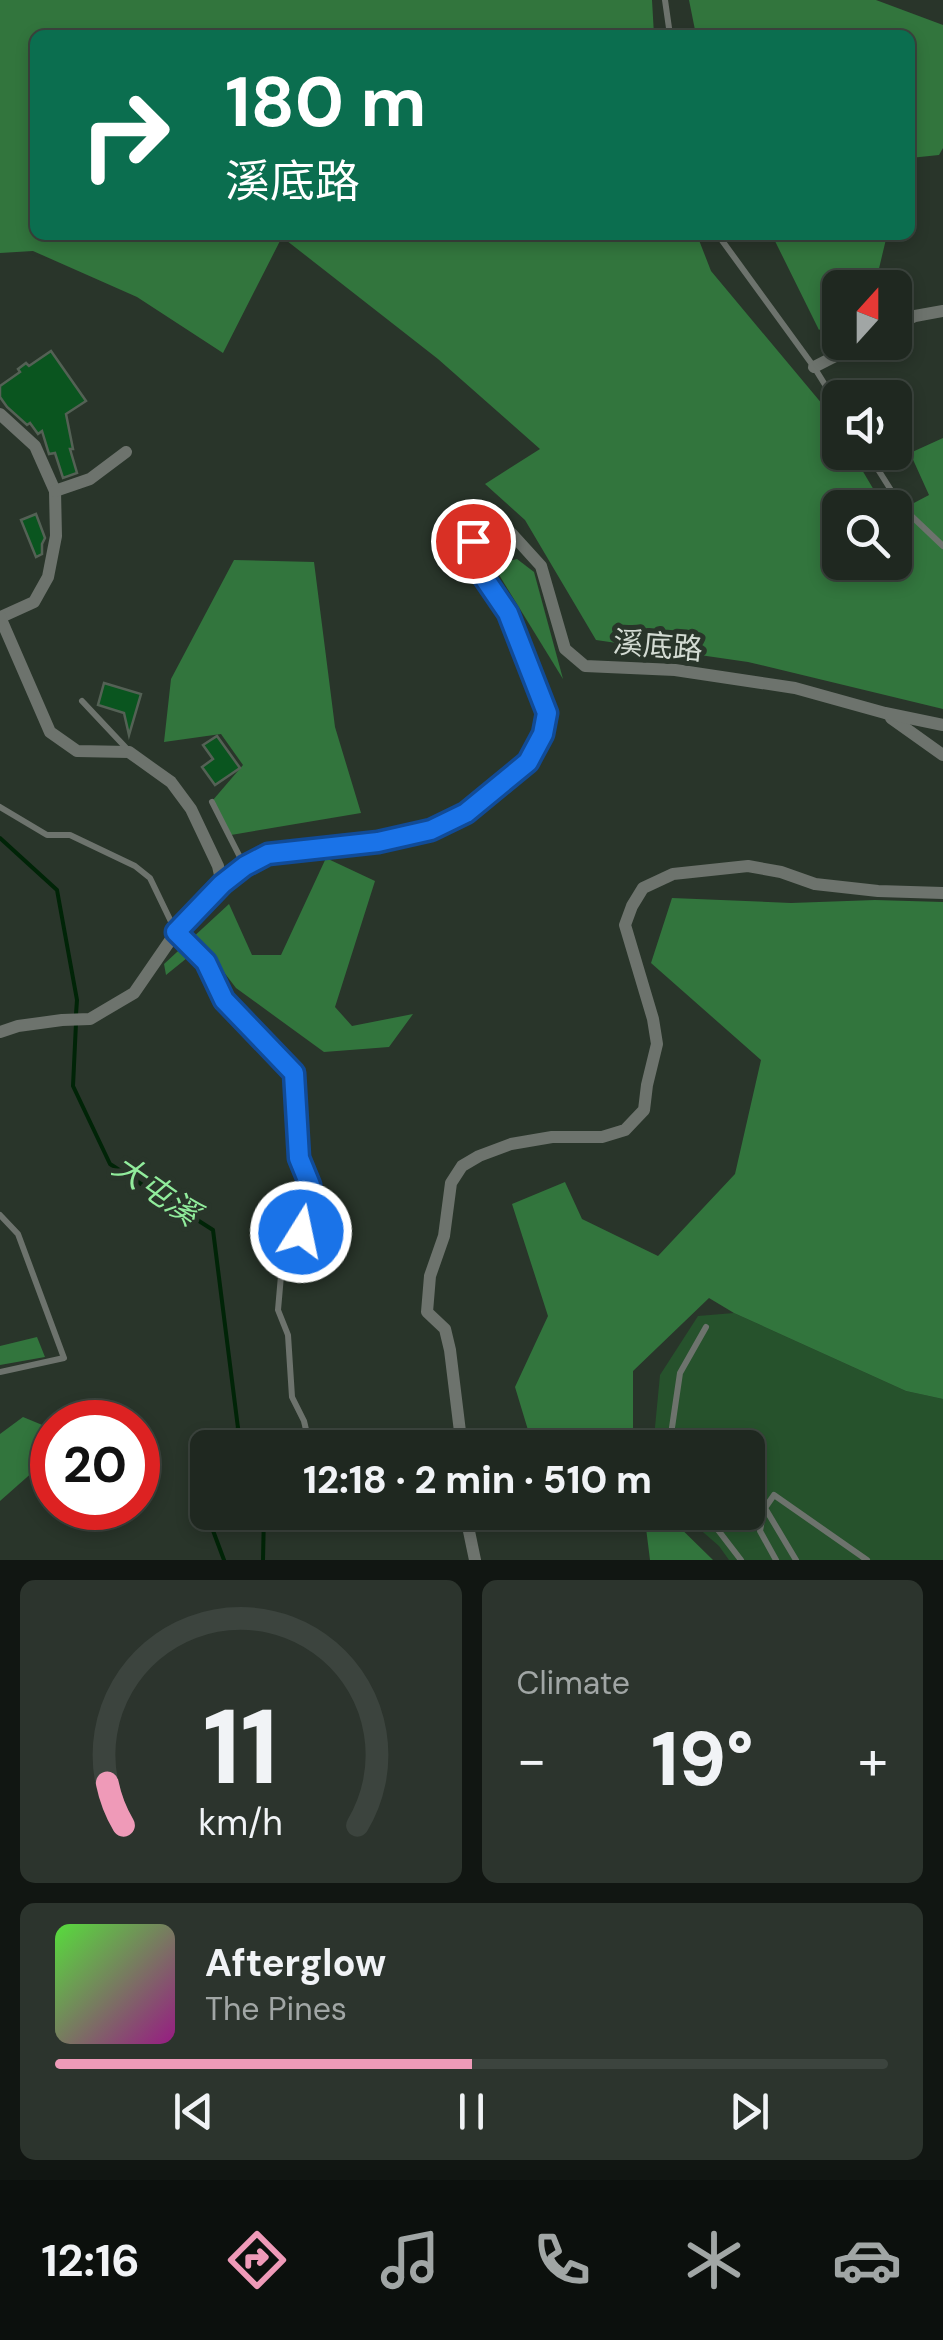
<!DOCTYPE html>
<meta charset="utf-8">
<style>
:root{--surface:#1f2820;--page:#2c342d;--text:#f1f3f6;--muted:#a1a6a5;--line:#3c443e;--accent:#ef9ab8}
body{margin:0;font-family:"DM Sans","Noto Sans TC",sans-serif;background:var(--page);color:var(--text);height:100vh;display:flex;flex-direction:column;font-size:38px;white-space:nowrap}
*{box-sizing:border-box;margin:0}
p{font-size:32px;color:var(--muted)}
.icon{flex:none;width:55px;height:55px;fill:none;stroke:currentColor;stroke-width:2;stroke-linecap:round;stroke-linejoin:round}
.map{position:relative;height:1560px;overflow:hidden}
.details{display:flex;flex-direction:column;gap:20px;padding:20px;background:#111612;flex:1}
.details>*{flex:none}
.guide{position:absolute;left:30px;top:30px;width:885px;height:210px;border-radius:15px;box-shadow:0 5px 15px #0003,0 0 0 2px var(--line);background:#0b6e4f;color:#fff;overflow:hidden}
.needle{width:65px;rotate:21deg}
.fabs{position:absolute;left:822px;top:270px;display:grid;gap:20px}
.fabs a{display:grid;place-items:center;width:90px;height:90px;border-radius:15px;background:var(--surface);box-shadow:0 5px 15px #0003,0 0 0 2px var(--line);font-size:50px}
.speed{position:absolute;left:30px;top:1400px;display:flex;gap:20px;font-size:50px;font-weight:700;text-align:center}
.speed>*{display:grid;place-content:center;width:130px;height:130px;border-radius:50%;background:var(--surface);box-shadow:0 5px 15px #0003,0 0 0 2px var(--line);line-height:1}
.speed .limit{border:15px solid #d22;background:#fff;color:#111}
.pin{position:absolute;display:grid;place-items:center;width:85px;height:85px;color:#fff;margin:-42px;border:5px solid #fff;border-radius:50%;box-shadow:0 2px 10px #0007}
.me{position:absolute;width:110px;margin:-55px;rotate:10deg;stroke-linejoin:round;filter:drop-shadow(0 0 8px #0008)}
.turn{display:flex;align-items:center;gap:35px;height:210px;padding:0 30px;font-size:45px}
.turn .icon{width:130px;height:130px;stroke-width:2.5}
.turn b{display:block;font-size:70px;line-height:85px}
.big{font-size:75px;font-weight:800;line-height:1.1}
.details .widget{flex:1;display:flex;flex-direction:column;justify-content:center;gap:15px;min-width:0;padding:0 35px;border-radius:15px;background:var(--page)}
.details .dial{align-items:center;gap:0}
.dial svg{height:260px;overflow:visible;fill:none;stroke:var(--line);stroke-width:7;stroke-linecap:round;text-anchor:middle}
.dial text{fill:var(--text);stroke:none}
.song{display:flex;align-items:center;gap:30px}
.cover{width:120px;height:120px;border-radius:15px;background:linear-gradient(135deg,hsl(110 70% 55%),hsl(310 70% 35%))}
.played{height:10px;border-radius:5px;background:linear-gradient(90deg,var(--accent) 50%,var(--line) 50%)}
.keys{display:flex;justify-content:space-around;direction:ltr}
.heat{display:flex;justify-content:space-between;align-items:center;font-size:55px;direction:ltr}
.details .tiles{flex:1;display:grid;gap:20px;grid-template-columns:1fr 1fr}
.widget:last-child{grid-column:span 2}
.trip{position:absolute;left:190px;top:1430px;width:575px;height:100px;border-radius:15px;background:var(--surface);box-shadow:0 5px 15px #0003,0 0 0 2px var(--line);font-weight:800;line-height:100px;text-align:center}
.tab-bar{display:flex;height:160px;justify-content:space-around;align-items:center;background:#0c100d;color:var(--muted)}
.tab-bar .icon{width:70px;height:70px}
.tab-bar .current{color:var(--accent)}
.tab-bar b{font-size:45px;color:var(--text)}
.map>svg:first-child{display:block}
.green{fill:#26522c}
.forest{fill:#32753d}
.lines{fill:none;stroke-linecap:round;stroke-linejoin:round}
.stream{stroke:#002407;stroke-width:4}
.building{fill:#0a551f;stroke:#546155;stroke-width:2.5}
.service{stroke:#6d736d;stroke-width:6}
.minor{stroke:#6d736d;stroke-width:12}
.route-casing{stroke:#114b97;stroke-width:25}
.route{stroke:#1a73e8;stroke-width:18}
.labels{text-anchor:middle;stroke-width:10;stroke-linejoin:round;paint-order:stroke}
.street-label{font-size:30px;fill:#d3dbd3;stroke:#29352a}
.water-label{font-size:32px;font-style:italic;fill:#91ec9c;stroke:#29352a}
</style>
<div class="map">
<svg width="943" height="1560" viewBox="0 0 943 1560">
<rect width="100%" height="100%" fill="#29352a"/>
<polygon class="green" points="734,1313 906,1391 943,1399 943,1560 729,1560 719,1546 681,1513 748,1512 748,1448 653,1448 660,1375 698,1316"/>
<g class="forest">
<polygon points="0,0 652,0 654,35 35,35 35,235 697,235 711,271 823,405 840,433 840,452 852,453 884,507 840,508 840,562 895,562 895,513 929,495 910,453 943,438 943,709 748,662 596,640 525,520 485,484 540,449 438,359 282,237 223,353 137,297 33,251 0,253"/>
<polygon points="689,0 876,0 943,25 943,148 939,155 910,158 910,35 696,35"/>
<polygon points="772,235 887,235 876,281 869,287 840,288 840,312 819,330"/>
<polygon points="517,559 534,572 563,679 493,565"/>
<polygon points="234,560 314,562 335,727 361,813 231,835 213,800 243,765 221,734 164,742 171,679"/>
<polygon points="326,858 375,881 335,1007 352,1026 413,1014 389,1047 324,1052 236,988 203,945 166,975 164,964 229,904 252,955 281,955"/>
<polygon points="672,898 791,903 875,900 943,902 943,1399 906,1391 734,1313 709,1298 633,1371 633,1447 549,1447 528,1430 515,1387 548,1316 512,1204 565,1182 582,1219 658,1256 735,1174 761,1060 651,963"/>
<polygon points="37,1337 45,1357 0,1365 0,1346"/>
<polygon points="23,1417 52,1429 52,1455 0,1501 0,1434"/>
<polygon points="627,1513 665,1513 713,1560 650,1560 646,1528"/>
</g>
<g class="lines">
<g class="stream">
<polyline points="0,838 57,890 77,1000 76,1014"/>
<polyline points="76,1023 73,1086 110,1164 213,1230 238,1428 224,1448"/>
<polyline points="238,1428 245,1448"/>
<polyline points="208,1470 196,1485 224,1560"/>
<polyline points="263,1560 264,1512"/>
</g>
</g>
<g class="building">
<polygon points="51,351 86,401 66,414 73,449 70,449 77,473 63,478 55,453 49,454 42,431 38,434 30,423 27,425 7,407 0,397 0,386 20,372 18,369 26,363 29,366"/>
<polygon points="36,514 45,538 42,544 42,554 36,557 21,520"/>
<polygon points="104,683 141,694 129,735 124,713 98,705"/>
<polygon points="217,736 240,768 215,785 202,767 213,759 203,745"/>
</g>
<g class="lines">
<g class="service">
<polyline points="665,0 670,35"/>
<polyline points="718,235 814,367 840,409"/>
<polyline points="867,452 901,506 943,546"/>
<polyline points="82,701 129,751"/>
<polyline points="212,802 244,865"/>
<polyline points="0,807 47,835 70,835 135,866 150,878 176,932 205,962 224,1000 294,1073 299,1158 311,1185 297,1200 301,1232 284,1241 278,1310 288,1335 292,1397 304,1421 310,1447"/>
<polyline points="0,1215 18,1234 64,1358 0,1372"/>
<polyline points="669,1448 680,1373 706,1327"/>
<polyline points="764,1509 760,1531 776,1560"/>
<polyline points="698,1512 718,1530 741,1560"/>
<polyline points="796,1560 765,1508 774,1495 867,1560"/>
</g>
<g class="minor">
<polyline points="895,326 915,316 943,311"/>
<polyline points="814,367 863,342"/>
<polyline points="0,414 35,446 55,491 56,536 48,577 34,602 1,617"/>
<polyline points="55,491 90,479 126,452"/>
<polyline points="0,617 50,732 77,751 129,752 171,782 191,809 218,866 222,884"/>
<polyline points="891,718 943,755"/>
<polyline points="0,1032 18,1026 62,1020 90,1019 134,993 176,932 222,884 245,866 268,854 378,841 431,829 467,813 528,762 543,734 547,713 508,613 476,566 473,541 487,534 511,533 541,566 565,649 585,666 675,670 795,688 885,713 943,725"/>
<polyline points="462,1448 450,1350 445,1329 427,1312 430,1276 444,1236 451,1183 462,1166 479,1156 511,1144 552,1137 602,1137 625,1130 644,1110 647,1085 657,1044 653,1019 625,925 632,906 643,888 673,874 748,866 781,872 815,884 878,891 943,893"/>
<polyline points="465,1512 475,1560"/>
</g>
</g>
<g class="lines">
<defs>
<polyline id="route" points="301,1232 296,1200 310,1185 299,1158 294,1073 224,1000 206,962 176,932 222,884 245,866 268,854 378,842 431,830 466,813 528,762 543,734 547,713 508,613 476,566 473,541"/>
</defs>
<use href="#route" class="route-casing"/>
<use href="#route" class="route"/>
</g>
<g class="labels">
<g class="street-label">
<text transform="translate(658 646) rotate(5)" y="10">溪底路</text>
</g>
<g class="water-label">
<text transform="translate(156 1190) rotate(35)" y="11">大屯溪</text>
</g>
</g>
</svg>
<div class="fabs">
<a><svg class="needle" viewBox="-14 -14 28 28"><path d="M0-13l5 13h-10z" fill="#e53935"/><path d="M0 13l5-13h-10z" fill="#a1a6a5"/></svg></a>
<a><svg class="icon" aria-label="sound" viewBox="0 0 24 24"><path d="M4 9h4l5-4v14l-5-4H4zM17 9q2 3 0 6"/></svg></a>
<a><svg class="icon" aria-label="search" viewBox="0 0 24 24"><circle cx="10" cy="10" r="6"/><path d="M15 15l6 6"/></svg></a>
</div>
<div class="speed"><div class="limit">20</div></div>
<div class="pin" style="left:473px;top:541px;background:#d93025"><svg class="icon" aria-label="arrive" viewBox="0 0 24 24"><path d="M6 21V4h12l-3 4 3 4H6"/></svg></div>
<svg class="me" style="left:301px;top:1232px" viewBox="-20 -20 40 40"><circle r="17" fill="#1a73e8" stroke="#fff" stroke-width="3"/><path d="M0-11L8 9 0 5-8 9z" fill="#fff"/></svg>
<div class="trip">12:18 · 2 min · 510 m</div>
<div class="guide">
<div class="turn"><svg class="icon" aria-label="right" viewBox="0 0 24 24"><path d="M7 20v-9h11M14 6l5 5-5 5"/></svg><div><b>180 m</b>溪底路</div></div>
</div>
</div>
<section class="details">
<div class="tiles">
<div class="widget dial"><svg viewBox="0 0 100 80">
<path d="M14 69A42 42 0 1 1 86 69"/>
<path d="M14 69A42 42 0 0 1 9 56" stroke="#ef9ab8"/>
<text x="50" y="56" font-size="32" font-weight="700">11</text>
<text x="50" y="72" font-size="11">km/h</text>
</svg></div>
<div class="widget"><p>Climate</p>
<div class="heat"><a>−</a><b class="big">19°</b><a>+</a></div>
</div>
<div class="widget">
<div class="song"><i class="cover"></i><div><b>Afterglow</b><p>The Pines</p></div></div>
<div class="played"></div>
<div class="keys"><svg class="icon" aria-label="previous" viewBox="0 0 24 24"><path d="M18 5L8 12l10 7zM5 5v14"/></svg><svg class="icon" aria-label="pause" viewBox="0 0 24 24"><path d="M8 5v14M16 5v14"/></svg><svg class="icon" aria-label="next" viewBox="0 0 24 24"><path d="M6 5l10 7-10 7zM19 5v14"/></svg></div>
</div>
</div>
</section>
<nav class="tab-bar">
<b>12:16</b>
<svg class="icon current" aria-label="directions" viewBox="0 0 24 24"><path d="M12 3l9 9-9 9-9-9zM9 14v-3h6M13 9l2 2-2 2"/></svg>
<svg class="icon" aria-label="music" viewBox="0 0 24 24"><path d="M9 18V5l10-2v13"/><circle cx="6" cy="18" r="3"/><circle cx="16" cy="16" r="3"/></svg>
<svg class="icon" aria-label="phone" viewBox="0 0 24 24"><path d="M5 4h4l2 5-3 2q2 4 5 5l2-3 5 2v4C11 20 4 13 5 4z"/></svg>
<svg class="icon" aria-label="climate" viewBox="0 0 24 24"><path d="M12 3v18M4 7l16 10M4 17L20 7"/></svg>
<svg class="icon" aria-label="car" viewBox="0 0 24 24"><path d="M5 17H2v-5l4-1 3-4h7l3 4 3 1v5h-3M9 17h6M6 11h13"/><circle cx="7" cy="17" r="2"/><circle cx="17" cy="17" r="2"/></svg>
</nav>
